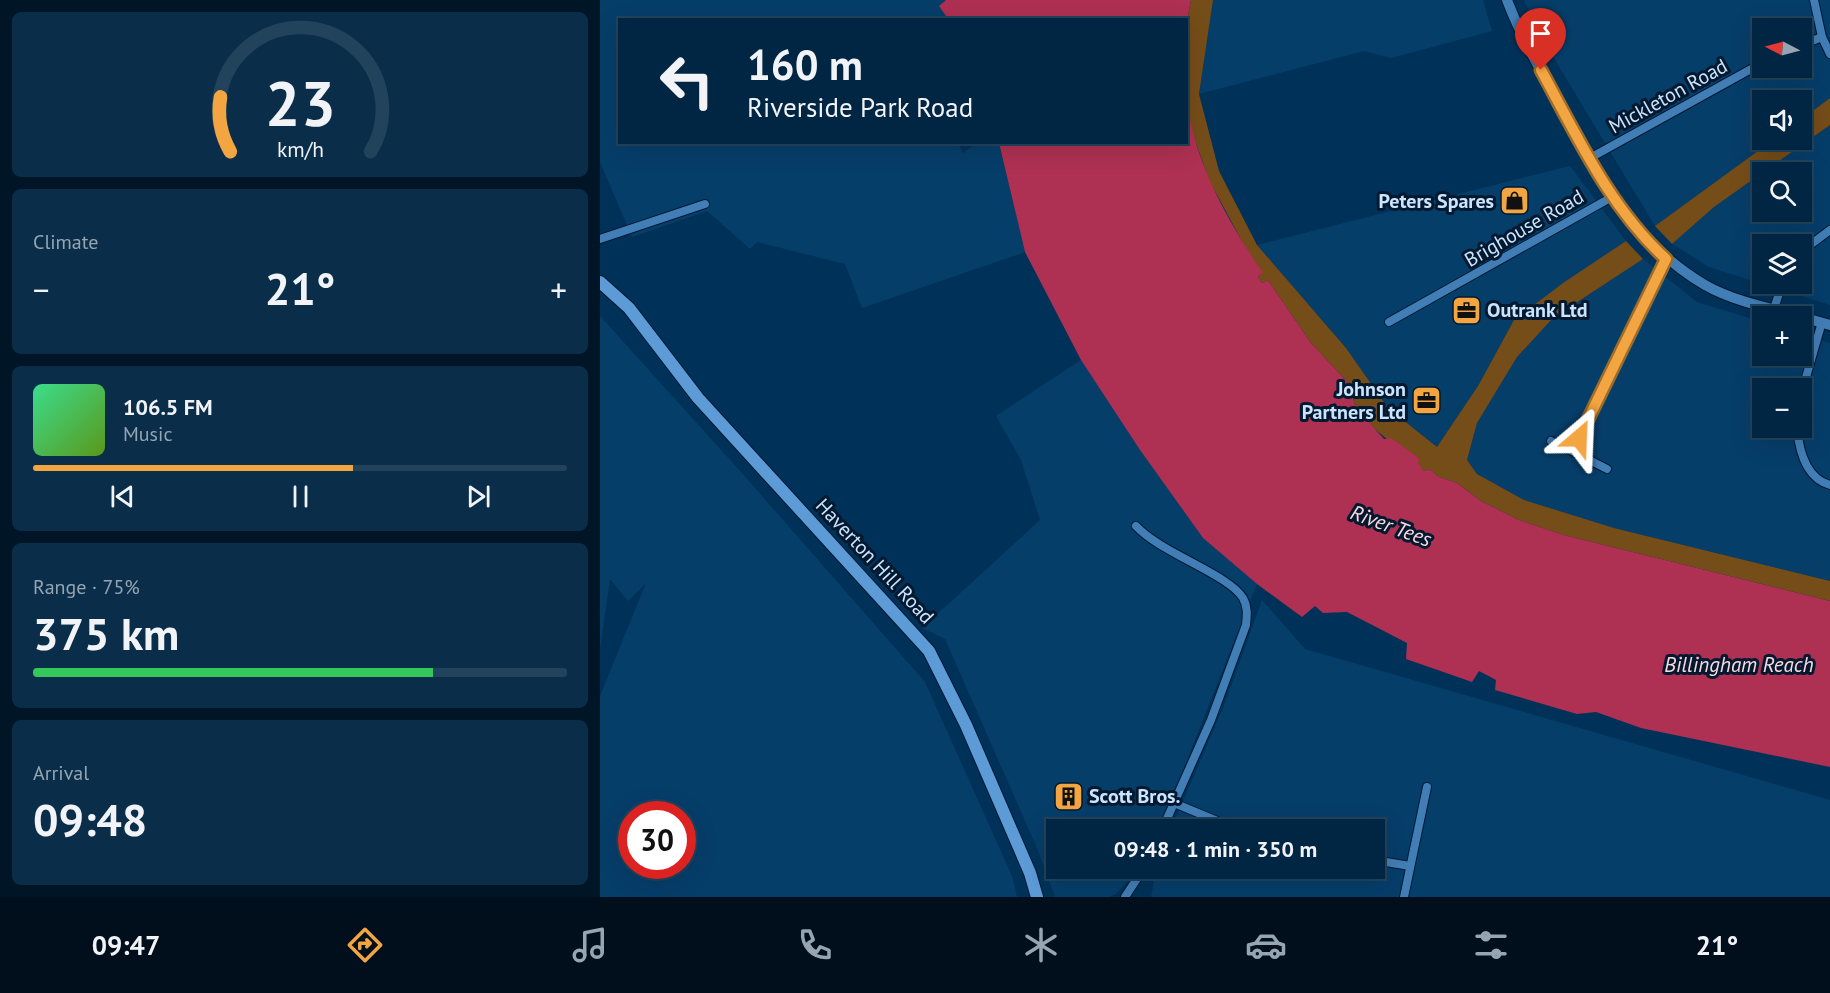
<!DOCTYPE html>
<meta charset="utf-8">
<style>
:root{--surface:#002643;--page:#0a2e4a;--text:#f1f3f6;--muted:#95a5b2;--line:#22435c;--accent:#f2a541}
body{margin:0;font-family:"PT Sans",sans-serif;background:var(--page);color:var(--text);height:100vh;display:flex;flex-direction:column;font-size:22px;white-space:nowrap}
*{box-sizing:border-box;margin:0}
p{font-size:20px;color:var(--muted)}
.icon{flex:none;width:33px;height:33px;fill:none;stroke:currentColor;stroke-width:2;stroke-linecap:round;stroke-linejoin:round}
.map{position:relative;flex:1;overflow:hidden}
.details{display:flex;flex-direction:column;gap:12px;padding:12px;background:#001525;width:600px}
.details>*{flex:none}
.guide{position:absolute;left:18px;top:18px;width:570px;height:126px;border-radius:0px;box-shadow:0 6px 24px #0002,0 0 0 2px var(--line);background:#002643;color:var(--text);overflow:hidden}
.needle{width:39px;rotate:276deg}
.buttons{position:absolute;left:1152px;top:18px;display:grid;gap:12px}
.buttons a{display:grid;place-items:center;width:60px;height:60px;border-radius:0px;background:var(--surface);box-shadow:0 6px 24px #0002,0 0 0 2px var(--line);font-size:30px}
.speed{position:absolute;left:18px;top:801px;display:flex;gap:12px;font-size:30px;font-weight:700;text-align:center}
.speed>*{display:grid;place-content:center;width:78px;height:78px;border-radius:50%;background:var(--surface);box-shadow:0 6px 24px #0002,0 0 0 2px var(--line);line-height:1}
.speed .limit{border:9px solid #d22;background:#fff;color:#111}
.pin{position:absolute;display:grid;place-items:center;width:51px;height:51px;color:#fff;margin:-62px -26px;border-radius:50% 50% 50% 0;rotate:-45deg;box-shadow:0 0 6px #0007}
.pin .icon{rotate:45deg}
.me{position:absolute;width:66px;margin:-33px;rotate:26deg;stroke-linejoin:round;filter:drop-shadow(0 0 4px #0008)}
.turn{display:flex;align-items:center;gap:21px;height:126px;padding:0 30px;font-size:27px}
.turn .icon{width:78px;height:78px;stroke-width:2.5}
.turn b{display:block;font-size:42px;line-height:51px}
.big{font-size:45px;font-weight:700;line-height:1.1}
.details .tile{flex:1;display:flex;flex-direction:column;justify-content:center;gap:9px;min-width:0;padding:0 21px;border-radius:9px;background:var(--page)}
.details .dial{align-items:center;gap:0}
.dial svg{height:156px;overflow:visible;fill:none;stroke:var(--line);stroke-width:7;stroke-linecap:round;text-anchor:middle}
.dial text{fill:var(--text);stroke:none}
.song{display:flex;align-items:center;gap:18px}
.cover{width:72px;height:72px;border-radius:9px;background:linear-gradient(135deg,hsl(150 70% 55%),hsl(90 70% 35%))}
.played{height:6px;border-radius:3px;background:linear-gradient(90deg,var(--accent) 60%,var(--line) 60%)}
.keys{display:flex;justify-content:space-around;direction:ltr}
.heat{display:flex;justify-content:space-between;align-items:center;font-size:33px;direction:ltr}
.charge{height:9px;border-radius:4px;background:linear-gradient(90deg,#34c759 75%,var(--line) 0)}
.trip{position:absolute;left:446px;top:819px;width:339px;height:60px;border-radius:0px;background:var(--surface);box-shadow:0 6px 24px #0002,0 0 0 2px var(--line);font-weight:700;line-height:60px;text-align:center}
.tabs{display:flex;height:96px;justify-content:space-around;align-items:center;background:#000f1b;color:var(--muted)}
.tabs .icon{width:42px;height:42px}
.tabs .active{color:var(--accent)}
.tabs b{font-size:27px;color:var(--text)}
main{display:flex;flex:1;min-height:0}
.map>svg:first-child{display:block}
.built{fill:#063e6a;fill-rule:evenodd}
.green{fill:#754d18}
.water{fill:#ae3052}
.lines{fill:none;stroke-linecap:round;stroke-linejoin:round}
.minor-casing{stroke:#001934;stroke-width:10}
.tertiary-casing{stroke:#001934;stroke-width:12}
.primary-casing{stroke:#001934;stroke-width:14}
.minor{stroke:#427eb6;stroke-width:8}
.tertiary{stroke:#427eb6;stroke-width:10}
.primary{stroke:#5d9bd7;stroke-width:12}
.route-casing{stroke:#9d6b2a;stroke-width:15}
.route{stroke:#f2a541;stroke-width:10}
.labels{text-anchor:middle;stroke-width:6;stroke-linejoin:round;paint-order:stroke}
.street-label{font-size:20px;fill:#cce4fd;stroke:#021930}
.poi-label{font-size:20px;font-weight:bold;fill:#cce4fd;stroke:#021930;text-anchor:end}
.water-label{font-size:21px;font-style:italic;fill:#fbd9de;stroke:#021930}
</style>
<main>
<section class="details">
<div class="tile dial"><svg viewBox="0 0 100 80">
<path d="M14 69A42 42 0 1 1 86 69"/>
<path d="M14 69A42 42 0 0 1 9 41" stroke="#f2a541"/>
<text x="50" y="56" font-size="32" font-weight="700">23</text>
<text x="50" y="72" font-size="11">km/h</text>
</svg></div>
<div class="tile"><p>Climate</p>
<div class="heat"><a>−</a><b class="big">21°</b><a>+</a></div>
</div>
<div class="tile">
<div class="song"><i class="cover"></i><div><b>106.5 FM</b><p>Music</p></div></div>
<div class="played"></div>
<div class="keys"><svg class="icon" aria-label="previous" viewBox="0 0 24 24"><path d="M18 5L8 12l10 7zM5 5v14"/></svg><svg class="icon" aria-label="pause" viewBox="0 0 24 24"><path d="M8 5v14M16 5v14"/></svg><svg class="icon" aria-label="next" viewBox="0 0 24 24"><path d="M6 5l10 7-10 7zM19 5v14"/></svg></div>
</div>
<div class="tile"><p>Range · 75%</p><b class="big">375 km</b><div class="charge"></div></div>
<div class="tile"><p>Arrival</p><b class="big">09:48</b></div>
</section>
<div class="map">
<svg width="1230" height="897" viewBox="0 0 1230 897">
<rect width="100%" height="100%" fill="#003259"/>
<g class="built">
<polygon points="0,0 346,0 339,6 348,19 20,20 20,142 357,142 363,153 376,143 399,143 425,252 262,308 245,264 157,242 150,249 107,211 32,237 0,162"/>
<polygon points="613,0 883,0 892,31 791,58 764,51 599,94"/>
<path d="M924,0H1230V98L1202,119V100H1162V140H1173L1055,226L940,35ZM1162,28H1202V68H1162Z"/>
<path d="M1230,125V305L1109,267L1072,244L1114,207L1162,173V212H1202V172H1163ZM1162,244H1202V284H1162Z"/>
<polygon points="970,166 1026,241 963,283 914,320 878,386 837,447 788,408 746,348 657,245"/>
<path d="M1043,259L1097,302L1162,322V356H1202V334L1230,343V581L1014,528L924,500L877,474L867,460L877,423L917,357L953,318ZM1162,388H1202V428H1162Z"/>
<path d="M0,316L141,472L325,682L412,876L417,897H0V696L46,583L28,601L10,579L0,649ZM32,814H82V866H32Z"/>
<polygon points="481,360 540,450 603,538 657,584 583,770 557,829 456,830 456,868 538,869 516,894 509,897 455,897 437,848 345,639 322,628 440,520 421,460 396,416"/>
<polygon points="662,600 705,649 1230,800 1230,897 551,897 556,869 774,868 774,830 571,829 623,708"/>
</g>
<g class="green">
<path d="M591,0H613L599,94L619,171L657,245L746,348L788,408L837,447L878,386L914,320L963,283L1026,241L1043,259L953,318L917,357L877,423L867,460L877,474L924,500L1014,528L1230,581V601L964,535L919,520L881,501L857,483L839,477L829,469L824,471L817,463L820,459C792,444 768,429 753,400L757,392L711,343L668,280L662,283L658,276L662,273L643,243L609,180L590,126L587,103V21Z"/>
<polygon points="1230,98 1230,125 1114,207 1072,244 1055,226 1173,140 1202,140 1202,119"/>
</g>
<g class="water">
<polygon points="346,0 591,0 587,21 348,19 339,6"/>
<path d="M587,103C596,165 628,221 663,273L658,276L662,283L668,280L711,343L757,392L753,400L759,411L784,439L791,438L820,459L818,463L824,471L829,469L839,477L857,483L881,501L919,520L964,535L1230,601V767L1041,728L996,712L977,714L895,690L896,680L879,671L872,682L806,659L807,643L747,612L723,613L715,606L702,617L657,584L603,538L540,450L481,360L425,252L399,143L586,142Z"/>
</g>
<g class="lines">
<defs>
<g id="minor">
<polyline points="1214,0 1222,37 1230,54"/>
<polyline points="1202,45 1222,37"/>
<polyline points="990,158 1162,63"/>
<polyline points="0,239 105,204"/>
<polyline points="1202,251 1230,230"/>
<polyline points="1174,309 1182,284"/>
<polyline points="789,322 1012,197"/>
<polyline points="1202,391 1222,322"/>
<path d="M1197,428C1199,450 1205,478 1230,485"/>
<polyline points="951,441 972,451"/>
<polyline points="1007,469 972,451 1067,259"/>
<path d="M536,526C561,553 628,574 643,598C648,607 647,615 646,625L611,720L562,830"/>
<polyline points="574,803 639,830"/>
<polyline points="774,860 810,866"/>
<polyline points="525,897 544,868"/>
<polyline points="804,897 827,787"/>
</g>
<g id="tertiary">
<path d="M907,0C921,37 941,71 961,106C1000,177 1032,242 1105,285C1133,301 1169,308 1200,316"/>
<polyline points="1202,317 1230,325"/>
</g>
<polyline id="primary" points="0,282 29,308 98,398 329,651 366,725 430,873 437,897"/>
</defs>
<use href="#minor" class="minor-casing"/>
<use href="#tertiary" class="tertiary-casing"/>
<use href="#primary" class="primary-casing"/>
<use href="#minor" class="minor"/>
<use href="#tertiary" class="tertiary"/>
<use href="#primary" class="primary"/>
</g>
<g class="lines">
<defs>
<path id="route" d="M941,70C977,136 1010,208 1066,259L979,438"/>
</defs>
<use href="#route" class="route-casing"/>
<use href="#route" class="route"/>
</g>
<defs>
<symbol id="shop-square" viewBox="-11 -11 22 22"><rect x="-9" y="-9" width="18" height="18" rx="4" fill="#f2a541" stroke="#021930"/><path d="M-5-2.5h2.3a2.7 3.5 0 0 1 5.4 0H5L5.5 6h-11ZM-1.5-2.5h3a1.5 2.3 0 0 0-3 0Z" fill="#111"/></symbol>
<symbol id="office-square" viewBox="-11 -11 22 22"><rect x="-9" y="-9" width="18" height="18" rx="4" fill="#f2a541" stroke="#021930"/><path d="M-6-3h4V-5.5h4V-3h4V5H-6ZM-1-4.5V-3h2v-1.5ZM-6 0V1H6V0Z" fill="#111"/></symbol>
<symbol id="building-square" viewBox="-11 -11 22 22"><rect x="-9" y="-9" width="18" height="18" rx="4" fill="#f2a541" stroke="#021930"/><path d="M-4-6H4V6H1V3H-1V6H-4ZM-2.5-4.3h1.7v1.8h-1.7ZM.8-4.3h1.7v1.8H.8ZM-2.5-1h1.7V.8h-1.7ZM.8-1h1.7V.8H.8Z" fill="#111"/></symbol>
</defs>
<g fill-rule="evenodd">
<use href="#shop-square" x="898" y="184" width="33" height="33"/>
<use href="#office-square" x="850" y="294" width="33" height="33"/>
<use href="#office-square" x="810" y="384" width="33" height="33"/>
<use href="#building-square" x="452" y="780" width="33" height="33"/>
</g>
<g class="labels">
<g class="street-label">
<text transform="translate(1068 96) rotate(-29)" y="7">Mickleton Road</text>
<text transform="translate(924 228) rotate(-30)" y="7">Brighouse Road</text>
<text transform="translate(275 561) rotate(47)" y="7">Haverton Hill Road</text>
</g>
<g class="poi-label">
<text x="894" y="208">Peters Spares</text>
<text x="887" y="317" text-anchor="start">Outrank Ltd</text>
<text x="806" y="396">Johnson<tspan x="806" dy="23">Partners Ltd</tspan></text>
<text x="489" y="803" text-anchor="start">Scott Bros.</text>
</g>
<g class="water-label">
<text transform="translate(791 526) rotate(20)" y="7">River Tees</text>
<text x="1139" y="672">Billingham Reach</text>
</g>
</g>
</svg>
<div class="buttons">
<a><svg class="needle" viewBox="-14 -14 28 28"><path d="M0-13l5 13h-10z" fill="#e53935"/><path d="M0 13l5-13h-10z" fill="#95a5b2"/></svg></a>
<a><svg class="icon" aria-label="sound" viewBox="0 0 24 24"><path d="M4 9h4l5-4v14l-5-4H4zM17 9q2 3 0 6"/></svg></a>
<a><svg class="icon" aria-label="search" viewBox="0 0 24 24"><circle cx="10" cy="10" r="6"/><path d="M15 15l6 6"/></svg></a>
<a><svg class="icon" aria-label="layers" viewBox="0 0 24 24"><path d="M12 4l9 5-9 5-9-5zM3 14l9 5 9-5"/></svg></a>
<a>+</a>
<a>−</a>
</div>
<div class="speed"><div class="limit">30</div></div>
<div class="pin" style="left:941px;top:70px;background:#d93025"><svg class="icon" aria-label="arrive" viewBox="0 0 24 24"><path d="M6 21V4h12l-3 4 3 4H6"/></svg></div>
<svg class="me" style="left:979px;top:438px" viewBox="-20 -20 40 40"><path d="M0-17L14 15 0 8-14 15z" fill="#f2a541" stroke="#fff" stroke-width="4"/></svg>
<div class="trip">09:48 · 1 min · 350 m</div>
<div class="guide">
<div class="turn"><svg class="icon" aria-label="left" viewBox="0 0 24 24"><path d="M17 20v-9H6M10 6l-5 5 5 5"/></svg><div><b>160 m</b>Riverside Park Road</div></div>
</div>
</div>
</main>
<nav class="tabs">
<b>09:47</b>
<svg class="icon active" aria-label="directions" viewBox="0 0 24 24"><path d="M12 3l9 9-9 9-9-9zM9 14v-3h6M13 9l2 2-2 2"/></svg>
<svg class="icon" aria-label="music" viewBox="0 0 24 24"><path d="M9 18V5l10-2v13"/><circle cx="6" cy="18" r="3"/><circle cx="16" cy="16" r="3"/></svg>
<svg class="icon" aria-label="phone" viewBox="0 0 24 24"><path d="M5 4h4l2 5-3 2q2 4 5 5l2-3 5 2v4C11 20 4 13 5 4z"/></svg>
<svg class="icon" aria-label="climate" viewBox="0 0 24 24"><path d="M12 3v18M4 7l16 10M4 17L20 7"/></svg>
<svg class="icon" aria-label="car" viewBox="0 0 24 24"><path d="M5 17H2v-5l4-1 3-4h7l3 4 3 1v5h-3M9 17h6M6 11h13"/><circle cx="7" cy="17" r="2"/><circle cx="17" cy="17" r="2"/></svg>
<svg class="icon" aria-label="filters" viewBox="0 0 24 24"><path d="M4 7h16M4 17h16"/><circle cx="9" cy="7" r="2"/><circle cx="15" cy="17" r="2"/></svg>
<b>21°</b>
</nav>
